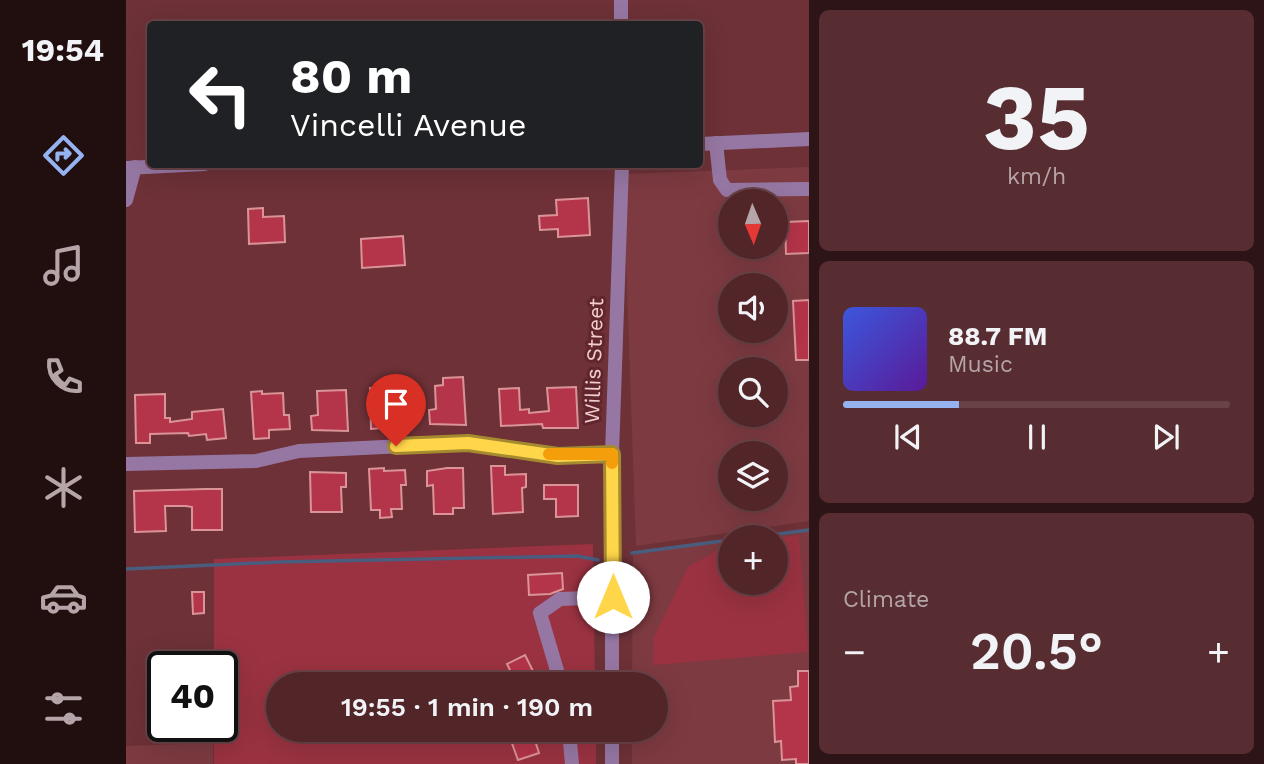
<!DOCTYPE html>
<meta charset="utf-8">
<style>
:root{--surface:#522529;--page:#582d31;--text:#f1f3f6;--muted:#b5a5a8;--line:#684246;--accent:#95b2f1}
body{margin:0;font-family:"Work Sans",sans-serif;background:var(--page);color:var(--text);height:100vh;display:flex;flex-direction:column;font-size:26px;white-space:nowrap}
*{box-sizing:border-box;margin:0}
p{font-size:23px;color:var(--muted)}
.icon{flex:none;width:38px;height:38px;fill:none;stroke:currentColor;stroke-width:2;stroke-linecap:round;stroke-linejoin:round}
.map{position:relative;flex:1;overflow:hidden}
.sheet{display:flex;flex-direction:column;gap:10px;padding:10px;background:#2d1417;width:455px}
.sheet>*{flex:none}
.guide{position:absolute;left:21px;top:21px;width:556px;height:147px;border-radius:7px;box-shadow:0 7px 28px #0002,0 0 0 2px var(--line);background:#202124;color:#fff;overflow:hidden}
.needle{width:46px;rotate:178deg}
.controls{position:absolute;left:592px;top:189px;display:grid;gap:14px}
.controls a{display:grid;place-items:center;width:70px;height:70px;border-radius:50%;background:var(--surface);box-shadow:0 7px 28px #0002,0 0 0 2px var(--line);font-size:35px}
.speed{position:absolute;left:21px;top:651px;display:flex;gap:14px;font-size:35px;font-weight:700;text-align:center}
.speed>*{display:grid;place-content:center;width:91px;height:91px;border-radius:50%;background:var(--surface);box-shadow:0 7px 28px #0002,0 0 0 2px var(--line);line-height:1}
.speed .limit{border:4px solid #111;border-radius:10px;background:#fff;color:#111}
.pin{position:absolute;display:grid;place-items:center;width:60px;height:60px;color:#fff;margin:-72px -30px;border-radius:50% 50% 50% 0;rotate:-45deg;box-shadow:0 0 7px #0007}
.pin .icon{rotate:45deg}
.me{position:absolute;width:77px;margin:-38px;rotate:0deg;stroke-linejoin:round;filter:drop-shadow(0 0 5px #0008)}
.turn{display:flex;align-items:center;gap:24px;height:147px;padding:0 28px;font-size:32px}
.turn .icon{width:91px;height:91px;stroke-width:2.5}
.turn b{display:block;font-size:49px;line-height:60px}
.big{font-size:52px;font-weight:600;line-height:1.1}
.sheet .tile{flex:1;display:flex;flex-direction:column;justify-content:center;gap:10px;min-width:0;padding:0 24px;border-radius:10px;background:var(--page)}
.sheet .dial{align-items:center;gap:0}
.dial b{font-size:91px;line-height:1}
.song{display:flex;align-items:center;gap:21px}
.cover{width:84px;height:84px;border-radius:10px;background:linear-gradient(135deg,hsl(230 70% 55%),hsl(270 70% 35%))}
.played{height:7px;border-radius:4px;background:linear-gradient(90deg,var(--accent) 30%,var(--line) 30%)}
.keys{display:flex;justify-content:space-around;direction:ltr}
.heat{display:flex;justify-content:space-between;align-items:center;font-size:38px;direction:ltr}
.trip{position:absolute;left:140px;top:672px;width:402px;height:70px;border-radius:35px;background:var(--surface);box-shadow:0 7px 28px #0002,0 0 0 2px var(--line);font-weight:600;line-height:70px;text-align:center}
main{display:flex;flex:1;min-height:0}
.dock{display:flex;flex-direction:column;width:126px;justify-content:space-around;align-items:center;background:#210f10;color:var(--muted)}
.dock .icon{width:49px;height:49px}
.dock .selected{color:var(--accent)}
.dock b{font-size:32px;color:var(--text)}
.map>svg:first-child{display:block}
.built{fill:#7d3a41;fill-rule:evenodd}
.green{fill:#9a3241}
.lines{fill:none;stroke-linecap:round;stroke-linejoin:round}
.stream{stroke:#4a5d7f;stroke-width:3.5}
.building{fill:#b43449;stroke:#da9498;stroke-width:2}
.minor{stroke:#9677a3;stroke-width:14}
.route-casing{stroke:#a68a30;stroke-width:18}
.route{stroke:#ffd54a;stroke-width:12}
.slow{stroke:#f59e0b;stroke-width:12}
.labels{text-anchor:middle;stroke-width:6;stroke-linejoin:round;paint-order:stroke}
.street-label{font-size:21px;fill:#f3cecf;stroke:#61262d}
</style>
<main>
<nav class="dock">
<b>19:54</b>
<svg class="icon selected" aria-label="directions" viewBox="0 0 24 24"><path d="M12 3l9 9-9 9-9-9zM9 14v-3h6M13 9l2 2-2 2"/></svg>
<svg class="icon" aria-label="music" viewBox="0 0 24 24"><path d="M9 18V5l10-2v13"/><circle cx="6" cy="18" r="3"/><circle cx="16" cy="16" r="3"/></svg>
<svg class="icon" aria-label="phone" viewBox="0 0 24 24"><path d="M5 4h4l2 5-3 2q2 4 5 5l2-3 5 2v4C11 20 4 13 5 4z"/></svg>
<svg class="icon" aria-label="climate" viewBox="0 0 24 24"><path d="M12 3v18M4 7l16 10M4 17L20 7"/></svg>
<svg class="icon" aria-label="car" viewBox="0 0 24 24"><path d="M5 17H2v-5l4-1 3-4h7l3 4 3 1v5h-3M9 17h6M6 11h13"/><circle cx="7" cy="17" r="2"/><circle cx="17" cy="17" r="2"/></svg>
<svg class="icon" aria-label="filters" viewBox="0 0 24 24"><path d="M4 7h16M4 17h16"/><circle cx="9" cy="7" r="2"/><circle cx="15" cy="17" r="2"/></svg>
</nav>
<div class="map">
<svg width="683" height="764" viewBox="0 0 683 764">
<rect width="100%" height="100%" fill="#6d3137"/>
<g class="built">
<path d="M683,167V521L510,546L497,174ZM604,201H649V247H604ZM604,285H649V331H604ZM604,369H649V415H604ZM604,453H649V499H604Z"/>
<polygon points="683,531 683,764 506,764 506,730 530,730 530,684 506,684 507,551 604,540 604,583 649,583 649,537 628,537"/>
<polygon points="87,743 87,764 0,764 0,746"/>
</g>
<g class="green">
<polygon points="673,535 682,652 527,665 528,637 562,567 604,543 604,583 649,583 649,538"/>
<polygon points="467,544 469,684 152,684 152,730 470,730 470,764 88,764 88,726 96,726 96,667 88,667 88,559"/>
</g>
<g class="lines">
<g class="stream">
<polyline points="628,537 683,530"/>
<polyline points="506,553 604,540"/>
<polyline points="0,569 153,562 451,556 472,560"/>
</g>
</g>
<g class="building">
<polygon points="462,198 464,235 432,237 432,229 414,230 413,216 431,215 430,200"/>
<polygon points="137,208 137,217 158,216 159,242 123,244 122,209"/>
<polygon points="683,221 683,253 660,254 659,222"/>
<polygon points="277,236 279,265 236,268 235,239"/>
<polygon points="683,300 683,360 670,360 667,301"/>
<polygon points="337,377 340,425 304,424 303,410 310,409 309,386 317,385 317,378"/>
<polygon points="450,387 452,428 417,428 416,424 375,426 373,389 393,388 394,410 403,409 403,413 423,411 421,388"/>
<polygon points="244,388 274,388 275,410 281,410 281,426 245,429"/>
<polygon points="220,390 222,431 186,430 185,416 192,415 191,391"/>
<polygon points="136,391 136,394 157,393 158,415 163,415 164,429 143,430 143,438 128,439 125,392"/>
<polygon points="39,394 39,418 44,418 44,422 66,419 66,412 97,409 100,438 81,440 80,434 63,436 62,433 24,434 24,443 10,443 9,395"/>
<polygon points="365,466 379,466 379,475 400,474 400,487 396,488 397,512 367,514"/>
<polygon points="258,468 258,471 279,470 280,485 275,485 276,509 265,509 266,517 254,518 254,510 245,510 243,469"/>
<polygon points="321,468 337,468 338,508 327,508 327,514 308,514 307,485 301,486 301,471"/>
<polygon points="184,472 220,473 220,487 215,487 216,512 185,512"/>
<polygon points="418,485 452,485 452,516 430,517 430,499 418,499"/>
<polygon points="80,489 96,489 96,530 66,530 66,507 60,506 39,506 40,531 9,532 8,491"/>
<polygon points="436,573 437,589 424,594 403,595 402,575"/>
<polygon points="66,592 78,592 78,613 67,614"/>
<polygon points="399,655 407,671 389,680 381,664"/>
<polygon points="672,671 683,671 683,764 670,764 670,759 656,760 655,741 649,742 647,701 665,700 664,687 672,686"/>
<polygon points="406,731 413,753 392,760 384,738"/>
</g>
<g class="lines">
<g class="minor">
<polyline points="495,0 495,24"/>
<polyline points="590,143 594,180 601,190 683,189"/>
<polyline points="574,144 683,139"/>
<polyline points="0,168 78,164"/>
<polyline points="0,200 9,167"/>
<polyline points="0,464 130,461 173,451 342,443 432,455 486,454"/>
<polyline points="435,684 414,613 434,599 487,597"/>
<polyline points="486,684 486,454 496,164"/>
<polyline points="443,730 446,764"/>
<polyline points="486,764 486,730"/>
</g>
</g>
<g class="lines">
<defs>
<polyline id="route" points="270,446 342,443 432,456 486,454 487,597"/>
</defs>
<use href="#route" class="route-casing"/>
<use href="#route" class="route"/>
<polyline class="slow" points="423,454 486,454 486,463"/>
</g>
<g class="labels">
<g class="street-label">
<text transform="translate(468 361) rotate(-88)" y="7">Willis Street</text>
</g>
</g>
</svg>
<div class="controls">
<a><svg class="needle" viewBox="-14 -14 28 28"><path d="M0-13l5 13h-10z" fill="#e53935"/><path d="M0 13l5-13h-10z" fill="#b5a5a8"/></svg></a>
<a><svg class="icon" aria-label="sound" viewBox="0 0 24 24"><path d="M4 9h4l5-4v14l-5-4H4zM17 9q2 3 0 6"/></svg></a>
<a><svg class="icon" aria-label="search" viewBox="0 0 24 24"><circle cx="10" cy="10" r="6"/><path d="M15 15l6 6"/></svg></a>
<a><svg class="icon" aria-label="layers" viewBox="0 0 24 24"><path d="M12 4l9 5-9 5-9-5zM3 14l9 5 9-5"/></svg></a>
<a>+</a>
</div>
<div class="speed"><div class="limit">40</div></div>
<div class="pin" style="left:270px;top:446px;background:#d93025"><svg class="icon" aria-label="arrive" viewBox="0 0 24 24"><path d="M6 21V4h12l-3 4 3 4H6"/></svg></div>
<svg class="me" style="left:487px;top:597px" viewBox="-20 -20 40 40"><circle r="19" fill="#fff"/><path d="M0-13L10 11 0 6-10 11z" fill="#ffd54a"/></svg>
<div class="trip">19:55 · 1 min · 190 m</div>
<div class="guide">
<div class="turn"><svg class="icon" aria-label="left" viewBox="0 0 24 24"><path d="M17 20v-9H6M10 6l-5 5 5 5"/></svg><div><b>80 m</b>Vincelli Avenue</div></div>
</div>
</div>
<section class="sheet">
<div class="tile dial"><b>35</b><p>km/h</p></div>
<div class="tile">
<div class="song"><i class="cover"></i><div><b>88.7 FM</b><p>Music</p></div></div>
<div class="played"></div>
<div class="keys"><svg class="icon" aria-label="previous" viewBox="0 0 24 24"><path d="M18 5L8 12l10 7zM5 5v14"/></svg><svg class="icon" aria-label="pause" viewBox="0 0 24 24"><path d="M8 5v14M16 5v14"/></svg><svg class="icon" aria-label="next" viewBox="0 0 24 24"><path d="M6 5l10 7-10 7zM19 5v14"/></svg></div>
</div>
<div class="tile"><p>Climate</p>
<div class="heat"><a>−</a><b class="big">20.5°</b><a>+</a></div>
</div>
</section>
</main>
